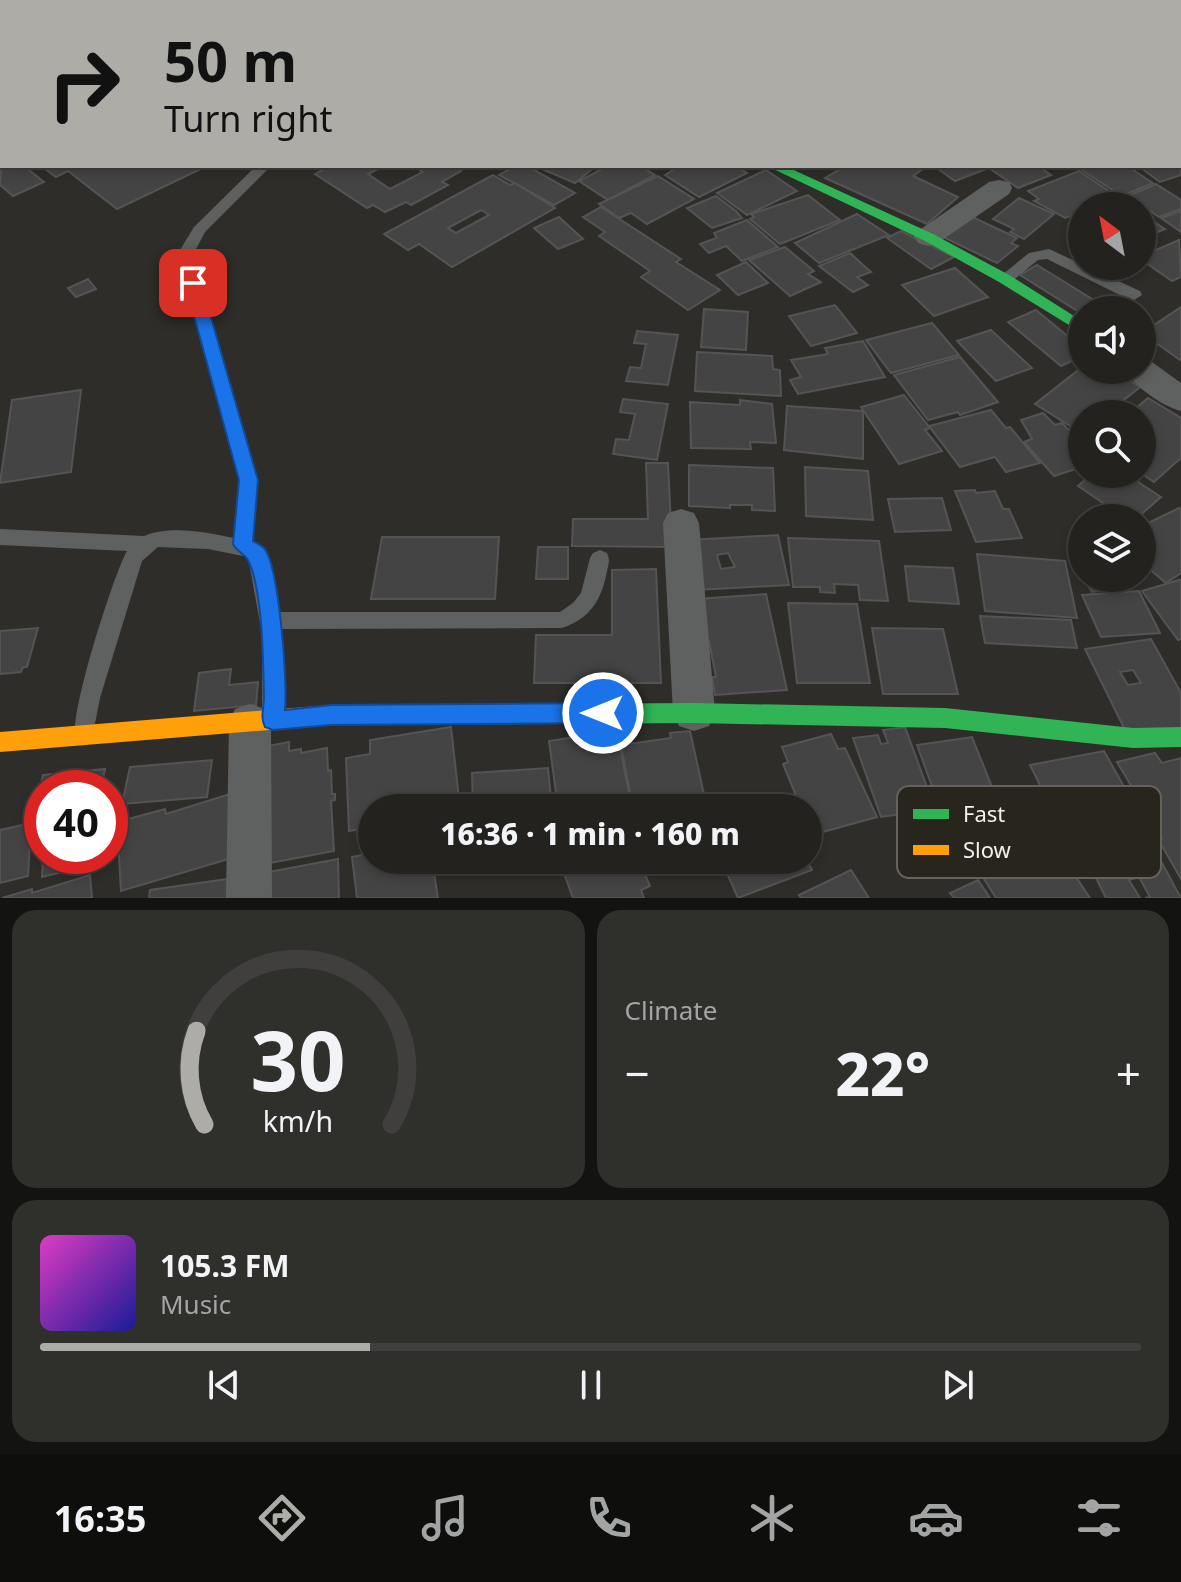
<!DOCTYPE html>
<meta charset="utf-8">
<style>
:root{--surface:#23221f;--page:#2f2f2c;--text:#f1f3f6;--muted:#a3a4a4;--line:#403f3d;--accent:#aeaca7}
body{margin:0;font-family:"Noto Sans",sans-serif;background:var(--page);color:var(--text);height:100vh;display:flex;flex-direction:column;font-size:30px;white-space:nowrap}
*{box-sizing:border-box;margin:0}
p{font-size:26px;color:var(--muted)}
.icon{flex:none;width:44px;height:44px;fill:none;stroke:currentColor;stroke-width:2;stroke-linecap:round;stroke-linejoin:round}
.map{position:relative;height:898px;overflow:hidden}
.drawer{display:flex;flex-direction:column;gap:12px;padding:12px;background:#131311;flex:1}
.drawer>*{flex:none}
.banner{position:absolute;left:0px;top:0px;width:1182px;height:168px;box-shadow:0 4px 12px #0003,0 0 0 2px var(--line);background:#aeaca7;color:#111;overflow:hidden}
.needle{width:52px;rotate:328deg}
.tools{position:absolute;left:1068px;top:192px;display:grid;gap:16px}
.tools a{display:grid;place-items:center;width:88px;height:88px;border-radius:50%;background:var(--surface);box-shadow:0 4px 12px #0003,0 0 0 2px var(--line);font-size:40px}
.speed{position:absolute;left:24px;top:770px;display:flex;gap:16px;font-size:40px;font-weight:700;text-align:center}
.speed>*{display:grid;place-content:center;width:104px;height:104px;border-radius:50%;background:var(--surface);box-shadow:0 4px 12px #0003,0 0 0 2px var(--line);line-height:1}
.speed .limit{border:12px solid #d22;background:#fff;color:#111}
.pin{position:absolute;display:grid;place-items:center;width:68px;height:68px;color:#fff;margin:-34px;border-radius:16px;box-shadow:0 4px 12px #0006}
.me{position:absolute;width:88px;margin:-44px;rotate:270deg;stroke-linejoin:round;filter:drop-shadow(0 0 6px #0008)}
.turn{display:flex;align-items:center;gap:28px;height:168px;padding:0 32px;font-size:36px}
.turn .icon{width:104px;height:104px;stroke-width:2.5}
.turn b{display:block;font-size:56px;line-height:68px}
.big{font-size:60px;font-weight:800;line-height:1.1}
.drawer .tile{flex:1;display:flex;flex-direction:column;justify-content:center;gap:12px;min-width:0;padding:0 28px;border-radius:24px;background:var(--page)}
.drawer .dial{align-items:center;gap:0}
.dial svg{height:208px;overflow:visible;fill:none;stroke:var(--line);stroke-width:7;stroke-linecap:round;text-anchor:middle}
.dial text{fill:var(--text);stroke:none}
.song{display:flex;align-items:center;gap:24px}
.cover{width:96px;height:96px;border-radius:12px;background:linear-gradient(135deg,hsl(310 70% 55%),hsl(240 70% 35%))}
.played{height:8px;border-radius:4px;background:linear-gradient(90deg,var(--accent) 30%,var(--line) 30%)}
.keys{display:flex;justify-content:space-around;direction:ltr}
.heat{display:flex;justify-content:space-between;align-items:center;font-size:44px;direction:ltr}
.drawer .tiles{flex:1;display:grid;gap:12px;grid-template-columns:1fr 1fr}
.tile:last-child{grid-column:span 2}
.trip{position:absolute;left:358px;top:794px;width:464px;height:80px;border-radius:40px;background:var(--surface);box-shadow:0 4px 12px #0003,0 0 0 2px var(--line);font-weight:800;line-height:80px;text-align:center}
.dock{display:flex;height:128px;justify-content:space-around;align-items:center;background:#0e0e0c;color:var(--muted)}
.dock .icon{width:56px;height:56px}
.dock .current{color:var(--accent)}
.dock b{font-size:36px;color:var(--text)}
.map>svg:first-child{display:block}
.building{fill:#454445;stroke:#555454;stroke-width:2;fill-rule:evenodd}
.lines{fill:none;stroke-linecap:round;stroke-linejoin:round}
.lane{fill:#5f6060;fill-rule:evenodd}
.street{fill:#5f6060;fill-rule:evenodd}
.fast{fill:#30b455;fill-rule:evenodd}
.slow{fill:#ff9f0a;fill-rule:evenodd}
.route{fill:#1a73e8;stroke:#114b97;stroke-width:2}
.key{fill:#28251c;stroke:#65625a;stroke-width:2}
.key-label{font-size:22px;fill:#f3f0eb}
</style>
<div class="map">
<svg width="1181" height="898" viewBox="0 0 1181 898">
<rect width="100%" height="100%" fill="#2f2d29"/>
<g class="building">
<polygon points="2,153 2,166 24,166 44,182 13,196 0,185"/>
<polygon points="1180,163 1181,175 1160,182 1138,166 1180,166"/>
<polygon points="41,166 196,166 201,169 117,209 68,171 56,177"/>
<polygon points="317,166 384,166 368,174 390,189 423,172 413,166 452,166 461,171 442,182 448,185 411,205 406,202 385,212 373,205 367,208 315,174 322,170"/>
<polygon points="515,166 527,166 575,193 554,205 499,175"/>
<polygon points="535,166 596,166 575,183"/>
<polygon points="608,166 640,166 655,175 608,200 579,181"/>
<polygon points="680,166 735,166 747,173 699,197 665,175"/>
<polygon points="845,166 916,166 923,169 913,176 958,197 927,224 825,178"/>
<polygon points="934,166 986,166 989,168 955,181"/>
<polygon points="986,166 1038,166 1051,175 1018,188"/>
<polygon points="1127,166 1153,183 1122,196 1077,167"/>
<polygon points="766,170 797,191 747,215 717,193"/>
<polygon points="1079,171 1118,197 1096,206 1082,206 1082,212 1065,218 1034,201 1039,199 1028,191"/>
<path d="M493,175L510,185L515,183L555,208L452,267L419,244L408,250L384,234ZM481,210L489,215L456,233L448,228Z"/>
<polygon points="658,176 694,199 647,224 631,213 619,218 599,204"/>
<polygon points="1156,184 1181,200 1181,209 1159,217 1128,196"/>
<polygon points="808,195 840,220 780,244 750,219 754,217 751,214"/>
<polygon points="716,196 736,211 742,218 712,228 687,208"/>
<polygon points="1019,198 1054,214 1024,239 1010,232 1014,229 993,219"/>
<polygon points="601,207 681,259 676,262 720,290 688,310 641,277 650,271 599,236 605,232 583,217"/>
<polygon points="1181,211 1181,232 1161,218"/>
<polygon points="857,214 889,235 819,263 795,243"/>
<polygon points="1142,214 1165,229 1142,239"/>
<polygon points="968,215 1017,238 1011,243 1018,246 997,263 941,236"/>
<polygon points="559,217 583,239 558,249 534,228"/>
<polygon points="747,220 778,247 742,261 726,246 709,253 700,244 717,238 714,233"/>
<polygon points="901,231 954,257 931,269 887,238"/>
<polygon points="1179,240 1181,277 1172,281 1142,260 1142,256"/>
<polygon points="785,247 814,271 808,274 821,282 790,296 749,260"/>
<polygon points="850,253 871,272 857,277 868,285 853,292 819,266"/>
<polygon points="746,262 768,283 738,295 717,275"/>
<polygon points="1037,265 1110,310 1082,310 1082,314 1020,275"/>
<polygon points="955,268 988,297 934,316 902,285"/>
<polygon points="88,279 96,289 76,297 68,288"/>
<polygon points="835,305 857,333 811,346 789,316"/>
<polygon points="1181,307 1181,359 1180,360 1142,333"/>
<polygon points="704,309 748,312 746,350 701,347"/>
<polygon points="1036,310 1082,348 1082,356 1061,366 1008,322"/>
<polygon points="932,323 959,355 891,373 866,340"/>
<polygon points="991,330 1032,368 996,381 957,341"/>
<polygon points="637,331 678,335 668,385 626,381 630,367 641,368 646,344 634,343"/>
<polygon points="863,341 885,377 798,394 790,380 801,377 791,360 828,354 825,348"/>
<polygon points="697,352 772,356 773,369 780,370 781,396 695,391"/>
<polygon points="960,357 998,402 960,415 958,412 928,420 894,375"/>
<polygon points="1082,367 1082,370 1113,370 1140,387 1109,412 1105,408 1098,414 1082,414 1082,427 1078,431 1035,404"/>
<polygon points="81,390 71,472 0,483 12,400"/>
<polygon points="904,395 930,428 925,430 942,451 899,464 861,407"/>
<polygon points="1148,398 1181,418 1181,458 1154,482 1142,474 1142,414 1129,414"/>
<polygon points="623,399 668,404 657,460 613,454 616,439 629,440 635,414 620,412"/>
<polygon points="740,400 772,404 776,443 750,442 751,449 691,448 690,402 740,405"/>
<polygon points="787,406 863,411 863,459 784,450"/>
<polygon points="991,410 1006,428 1010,427 1040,463 1006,472 995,457 960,467 929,426"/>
<polygon points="1043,413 1055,425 1062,423 1076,438 1082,436 1082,467 1054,476 1024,442 1032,439 1021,420"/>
<polygon points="646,463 668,463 672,547 572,546 573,519 648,519"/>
<polygon points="689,465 773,468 775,511 752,510 752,505 730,505 730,508 689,506"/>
<polygon points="805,467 868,471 873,520 806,516"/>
<polygon points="1092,474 1126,474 1161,497 1137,518 1125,518 1078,486"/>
<polygon points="975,490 976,493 995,491 1003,509 1009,509 1022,538 976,542 955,491"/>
<polygon points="942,498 951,530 895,532 888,499"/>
<polygon points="1179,508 1181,510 1181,573 1166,583 1142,563 1142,526"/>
<path d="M778,535L789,585L696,590L689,540ZM728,553L735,567L721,569L717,555Z"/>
<polygon points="382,537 499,537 495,599 371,599"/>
<polygon points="788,538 879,541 888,601 860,600 858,585 834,584 835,593 820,592 820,587 793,587"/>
<polygon points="538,547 568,547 568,579 536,579"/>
<polygon points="977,554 1065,561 1077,618 985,611"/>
<polygon points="905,566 953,568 959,604 909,601"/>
<polygon points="656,569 661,683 534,683 536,635 612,635 612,570"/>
<polygon points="1083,578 1134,578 1138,584 1092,592"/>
<polygon points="1179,580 1181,580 1181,639 1178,640 1142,591"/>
<polygon points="1139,591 1160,633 1101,637 1082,595"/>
<polygon points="766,594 787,690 715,695 712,677 716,677 709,641 705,641 697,599"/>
<polygon points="788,603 857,604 870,683 797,683"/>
<polygon points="980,616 1071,620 1077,648 985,643"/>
<polygon points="38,628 27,667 23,667 21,672 0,674 0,631"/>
<polygon points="872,628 943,629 958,694 883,694"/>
<path d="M1151,639L1181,693V729L1125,730L1085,649ZM1133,670L1141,683L1128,685L1120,672Z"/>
<polygon points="231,669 229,685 258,682 256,705 194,711 199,673"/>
<polygon points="451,727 460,808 372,808 372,827 349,831 346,758 370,754 370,740"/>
<polygon points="905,727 935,809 881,817 853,738 878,735 881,744 888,743 883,730"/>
<polygon points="690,731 707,808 633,808 621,745 671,738 670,733"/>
<polygon points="831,734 838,749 845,748 877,817 812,835 808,824 808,808 801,808 783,764 788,762 782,747"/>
<polygon points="575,737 576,743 618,737 632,808 558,808 549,741"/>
<polygon points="972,737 998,802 941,811 917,745"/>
<polygon points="289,742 289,751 301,749 301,753 327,748 328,771 331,770 332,794 335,794 335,800 331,801 334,851 259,865 258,748"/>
<polygon points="1104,751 1150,833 1072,850 1030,765"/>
<polygon points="1155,753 1162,763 1181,758 1181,879 1158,839 1162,838 1117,762"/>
<polygon points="212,760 207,797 122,804 130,767"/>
<polygon points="548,768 552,808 473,808 472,773"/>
<polygon points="105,769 101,788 42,788 42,802 37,802 43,775"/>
<polygon points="243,790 232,858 121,891 117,822 165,809 166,814"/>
<polygon points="31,823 28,876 0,883 0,830"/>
<polygon points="1046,832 1090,898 996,898 974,863"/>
<polygon points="1149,839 1181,898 1145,898 1150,897 1139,877 1129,880 1140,898 1106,898 1083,852"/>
<polygon points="372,853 372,860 432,860 438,898 357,898 352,857"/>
<polygon points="43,856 109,856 109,861 42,877"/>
<polygon points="338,859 339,898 258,898 258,874"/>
<polygon points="559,860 639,860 650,886 641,890 644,898 573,898"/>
<polygon points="721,860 807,860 812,870 738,898"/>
<polygon points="851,870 869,898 801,898 799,895"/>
<polygon points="90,875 92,898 2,898 32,889 32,893"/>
<polygon points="235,878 233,898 149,898 150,890"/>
<polygon points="978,880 990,898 954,898 950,893"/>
</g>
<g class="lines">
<g class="lane">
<path d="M256,166L270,167L205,232L193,255L257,480L253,543L263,547L266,552L280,612H560L573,603L581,593L590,558L593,553L600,550L607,553C610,560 609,563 607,571C602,599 590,619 562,628L282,629L284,719L281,726L273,729L265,726L262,719V634L248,557L208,549L158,547L142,561L100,698L92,739L84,742L76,739C67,720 114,573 127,551L0,545V529L144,536C171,525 205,532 234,538L239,480L177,255L194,227Z"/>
<polygon points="1049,249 1140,291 1142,295 1134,300 1128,299 1047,259 1038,260 1011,282 1005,284 997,279 1029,253"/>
</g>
<g class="street">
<polygon points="327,0 355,0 326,2"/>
<polygon points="391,0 415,0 416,2 392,2"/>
<polygon points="653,0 677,0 652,2"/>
<polygon points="0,68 2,68 0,83"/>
<polygon points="999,180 1009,182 1012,188 1009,194 938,243 928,246 918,243 914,237 918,231 989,182"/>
<path d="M1142,359L1152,362L1181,383V411C1162,406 1135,387 1125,370H1142Z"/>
<polygon points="681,509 694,513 699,523 715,713 709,726 694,731 679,726 673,713 663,523 668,513"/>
<polygon points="250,704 265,709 271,722 272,898 226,898 229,722 235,709"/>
</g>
<g class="fast">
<polygon points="767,166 785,166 933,234 1011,276 1082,321 1082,333 999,282 923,240"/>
<polygon points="694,703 945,708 1133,728 1181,727 1181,747 1133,748 945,728 694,723 383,725 375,722 372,715 375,708 383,705"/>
</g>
<polygon class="slow" points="331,705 383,705 391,708 394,715 391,722 383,725 331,725 0,752 0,732"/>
</g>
<path class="route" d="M193,278L201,283L258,480L253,541C255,542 262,546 264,548C279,565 288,684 285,710L331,705L603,703L611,706L614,713L611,720L603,723L331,725L273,730L265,727C260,717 264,708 264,697C263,661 263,594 249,562C246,554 237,552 233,544L239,480L185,283Z"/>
<rect x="897" y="786" width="264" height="92" rx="12" class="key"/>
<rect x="913" y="809" width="36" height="10" fill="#30b455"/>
<rect x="913" y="845" width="36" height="10" fill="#ff9f0a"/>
<g class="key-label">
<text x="963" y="822">Fast</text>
<text x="963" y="858">Slow</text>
</g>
</svg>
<div class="tools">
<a><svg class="needle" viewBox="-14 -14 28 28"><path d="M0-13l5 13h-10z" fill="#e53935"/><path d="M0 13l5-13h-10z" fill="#a3a4a4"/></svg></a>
<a><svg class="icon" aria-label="sound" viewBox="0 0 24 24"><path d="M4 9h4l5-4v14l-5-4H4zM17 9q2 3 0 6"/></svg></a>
<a><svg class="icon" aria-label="search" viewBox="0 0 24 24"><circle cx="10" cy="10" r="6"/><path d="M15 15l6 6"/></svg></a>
<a><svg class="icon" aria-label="layers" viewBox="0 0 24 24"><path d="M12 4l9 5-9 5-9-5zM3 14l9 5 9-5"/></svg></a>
</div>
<div class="speed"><div class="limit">40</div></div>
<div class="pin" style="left:193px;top:283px;background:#d93025"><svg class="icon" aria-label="arrive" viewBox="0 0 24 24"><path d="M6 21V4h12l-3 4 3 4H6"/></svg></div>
<svg class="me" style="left:603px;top:713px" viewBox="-20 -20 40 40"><circle r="17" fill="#1a73e8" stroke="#fff" stroke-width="3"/><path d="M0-11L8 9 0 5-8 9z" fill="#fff"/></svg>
<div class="trip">16:36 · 1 min · 160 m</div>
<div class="banner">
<div class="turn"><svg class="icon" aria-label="right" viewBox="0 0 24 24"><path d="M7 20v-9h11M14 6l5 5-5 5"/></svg><div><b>50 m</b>Turn right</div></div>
</div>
</div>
<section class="drawer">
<div class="tiles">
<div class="tile dial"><svg viewBox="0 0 100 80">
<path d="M14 69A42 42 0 1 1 86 69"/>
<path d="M14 69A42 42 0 0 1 11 33" stroke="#aeaca7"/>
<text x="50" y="56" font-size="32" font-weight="700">30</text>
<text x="50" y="72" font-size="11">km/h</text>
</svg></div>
<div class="tile"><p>Climate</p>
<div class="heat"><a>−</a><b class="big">22°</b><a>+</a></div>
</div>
<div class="tile">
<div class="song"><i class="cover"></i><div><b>105.3 FM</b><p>Music</p></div></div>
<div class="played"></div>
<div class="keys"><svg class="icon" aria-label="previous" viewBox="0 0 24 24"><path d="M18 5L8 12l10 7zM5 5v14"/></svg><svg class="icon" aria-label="pause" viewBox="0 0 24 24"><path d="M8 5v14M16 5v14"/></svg><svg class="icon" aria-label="next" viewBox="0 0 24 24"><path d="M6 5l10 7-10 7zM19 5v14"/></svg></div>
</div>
</div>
</section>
<nav class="dock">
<b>16:35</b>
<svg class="icon current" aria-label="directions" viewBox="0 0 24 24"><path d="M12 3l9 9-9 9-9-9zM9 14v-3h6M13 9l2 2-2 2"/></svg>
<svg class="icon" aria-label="music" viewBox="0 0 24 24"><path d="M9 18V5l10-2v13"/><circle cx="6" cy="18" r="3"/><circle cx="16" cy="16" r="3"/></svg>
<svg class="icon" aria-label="phone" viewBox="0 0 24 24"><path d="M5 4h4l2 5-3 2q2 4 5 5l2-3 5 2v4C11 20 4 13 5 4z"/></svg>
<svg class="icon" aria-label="climate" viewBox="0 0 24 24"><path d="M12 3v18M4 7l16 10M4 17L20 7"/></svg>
<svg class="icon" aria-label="car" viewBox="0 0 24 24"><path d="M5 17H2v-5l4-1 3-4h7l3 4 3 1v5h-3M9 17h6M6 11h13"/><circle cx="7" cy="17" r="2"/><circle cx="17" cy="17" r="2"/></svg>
<svg class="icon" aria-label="filters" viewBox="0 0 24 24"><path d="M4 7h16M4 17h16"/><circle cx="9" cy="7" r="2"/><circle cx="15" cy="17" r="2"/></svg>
</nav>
